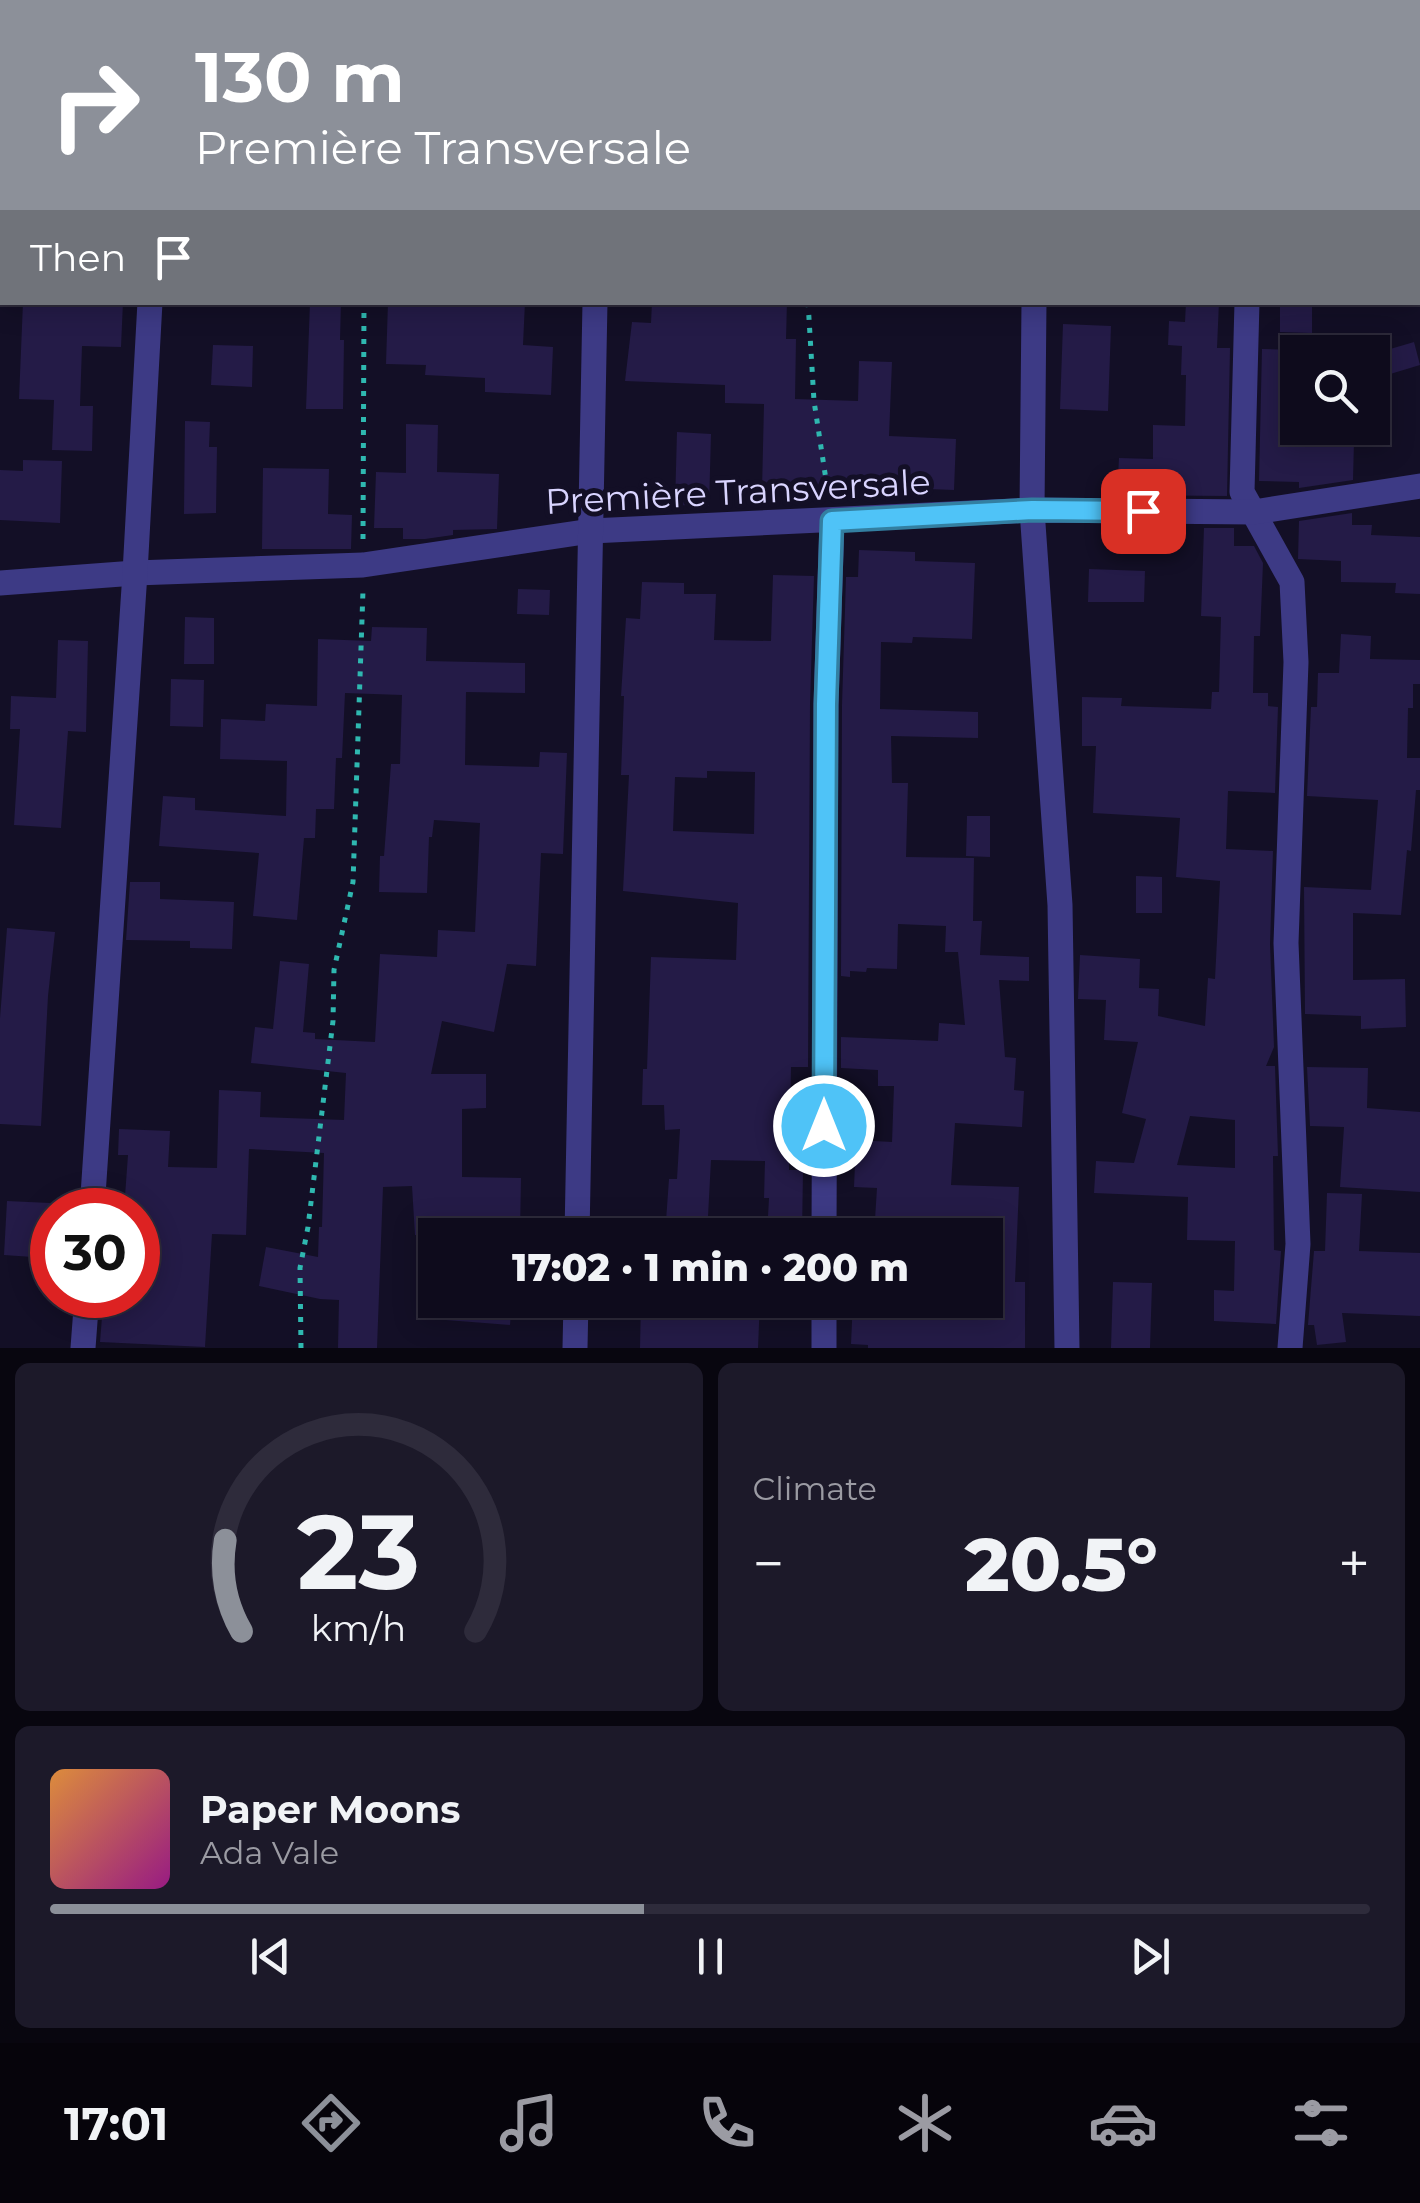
<!DOCTYPE html>
<meta charset="utf-8">
<style>
:root{--surface:#0e0b1c;--page:#1c1929;--text:#f1f3f6;--muted:#9b9ba3;--line:#2e2b3b;--accent:#8c9099}
body{margin:0;font-family:Montserrat,sans-serif;background:var(--page);color:var(--text);height:100vh;display:flex;flex-direction:column;font-size:38px;white-space:nowrap}
*{box-sizing:border-box;margin:0}
p{font-size:32px;color:var(--muted)}
.icon{flex:none;width:55px;height:55px;fill:none;stroke:currentColor;stroke-width:2;stroke-linecap:round;stroke-linejoin:round}
.map{position:relative;height:1348px;overflow:hidden}
.side{display:flex;flex-direction:column;gap:15px;padding:15px;background:#08060f;flex:1}
.side>*{flex:none}
.banner{position:absolute;left:0px;top:0px;width:1420px;height:305px;box-shadow:0 5px 25px #0003,0 0 0 2px var(--line);background:#8c9099;color:#fff;overflow:hidden}
.buttons{position:absolute;left:1280px;top:335px;display:grid;gap:20px}
.buttons a{display:grid;place-items:center;width:110px;height:110px;border-radius:0px;background:var(--surface);box-shadow:0 5px 25px #0003,0 0 0 2px var(--line);font-size:50px}
.speed{position:absolute;left:30px;top:1188px;display:flex;gap:20px;font-size:50px;font-weight:700;text-align:center}
.speed>*{display:grid;place-content:center;width:130px;height:130px;border-radius:50%;background:var(--surface);box-shadow:0 5px 25px #0003,0 0 0 2px var(--line);line-height:1}
.speed .limit{border:15px solid #d22;background:#fff;color:#111}
.pin{position:absolute;display:grid;place-items:center;width:85px;height:85px;color:#fff;margin:-42px;border-radius:20px;box-shadow:0 5px 15px #0006}
.me{position:absolute;width:110px;margin:-55px;rotate:0deg;stroke-linejoin:round;filter:drop-shadow(0 0 8px #0008)}
.turn{display:flex;align-items:center;gap:35px;height:210px;padding:0 30px;font-size:45px}
.turn .icon{width:130px;height:130px;stroke-width:2.5}
.turn b{display:block;font-size:70px;line-height:85px}
.then{display:flex;align-items:center;height:95px;padding:0 30px;background:#0003;gap:20px;font-size:38px}
.big{font-size:75px;font-weight:800;line-height:1.1}
.side .widget{flex:1;display:flex;flex-direction:column;justify-content:center;gap:15px;min-width:0;padding:0 35px;border-radius:15px;background:var(--page)}
.side .dial{align-items:center;gap:0}
.dial svg{height:260px;overflow:visible;fill:none;stroke:var(--line);stroke-width:7;stroke-linecap:round;text-anchor:middle}
.dial text{fill:var(--text);stroke:none}
.song{display:flex;align-items:center;gap:30px}
.cover{width:120px;height:120px;border-radius:15px;background:linear-gradient(135deg,hsl(30 70% 55%),hsl(310 70% 35%))}
.played{height:10px;border-radius:5px;background:linear-gradient(90deg,var(--accent) 45%,var(--line) 45%)}
.keys{display:flex;justify-content:space-around;direction:ltr}
.heat{display:flex;justify-content:space-between;align-items:center;font-size:55px;direction:ltr}
.side .tiles{flex:1;display:grid;gap:15px;grid-template-columns:1fr 1fr}
.widget:last-child{grid-column:span 2}
.trip{position:absolute;left:418px;top:1218px;width:585px;height:100px;border-radius:0px;background:var(--surface);box-shadow:0 5px 25px #0003,0 0 0 2px var(--line);font-weight:800;line-height:100px;text-align:center}
.menu{display:flex;height:160px;justify-content:space-around;align-items:center;background:#06040b;color:var(--muted)}
.menu .icon{width:70px;height:70px}
.menu .active{color:var(--accent)}
.menu b{font-size:45px;color:var(--text)}
.map>svg:first-child{display:block}
.building{fill:#241b47;fill-rule:evenodd}
.lines{fill:none;stroke-linecap:round;stroke-linejoin:round}
.path{stroke:#2fb8b0;stroke-width:5;stroke-dasharray:5 8;stroke-linecap:butt}
.minor{stroke:#3d3a85;stroke-width:25}
.route-casing{stroke:#337fa1;stroke-width:25}
.route{stroke:#4fc3f7;stroke-width:18}
.labels{text-anchor:middle;stroke-width:10;stroke-linejoin:round;paint-order:stroke}
.street-label{font-size:35px;fill:#d9d4ff;stroke:#130f26}
</style>
<div class="map">
<svg width="1420" height="1348" viewBox="0 0 1420 1348">
<rect width="100%" height="100%" fill="#130f26"/>
<g class="building">
<polygon points="23,302 123,302 121,347 82,346 80,406 93,406 92,451 52,450 54,400 19,399"/>
<polygon points="310,302 341,302 340,340 344,340 343,409 306,409"/>
<polygon points="388,302 525,302 523,345 553,347 551,395 485,392 485,378 425,375 426,365 386,364"/>
<polygon points="652,302 787,302 786,339 796,339 795,399 858,401 859,361 892,362 889,436 956,439 954,490 903,488 903,484 855,484 855,493 762,490 764,404 725,403 725,385 625,381 632,322 651,323"/>
<polygon points="1186,302 1219,302 1217,348 1230,348 1227,496 1117,495 1119,458 1153,459 1153,425 1185,426 1186,375 1181,375 1182,346 1168,345 1169,321 1185,322"/>
<polygon points="1280,302 1312,302 1312,333 1280,332"/>
<polygon points="1063,324 1111,326 1108,411 1060,409"/>
<polygon points="1414,342 1420,365 1387,375 1380,352"/>
<polygon points="213,345 253,346 252,387 211,385"/>
<polygon points="1262,349 1298,350 1298,433 1319,434 1318,439 1354,441 1353,480 1299,488 1299,482 1259,481"/>
<polygon points="185,421 210,422 209,447 217,447 216,513 184,514"/>
<polygon points="406,424 438,425 437,472 499,474 497,529 453,530 453,535 425,539 403,539 403,528 374,528 376,472 406,473"/>
<polygon points="677,432 711,434 709,506 675,505"/>
<polygon points="23,460 62,461 60,523 0,520 0,470 23,471"/>
<polygon points="263,468 329,469 328,514 352,515 351,549 262,549"/>
<polygon points="1352,513 1352,525 1372,525 1371,535 1420,537 1420,594 1395,593 1396,583 1341,582 1341,561 1298,559 1299,521"/>
<path d="M1204,528H1234V546H1254L1263,563L1260,636H1254L1253,693H1268V706L1278,707L1275,793L1228,791L1226,849L1273,851L1270,944L1274,1047L1266,1066H1275L1278,1156H1273L1274,1250L1281,1251L1276,1324L1214,1321V1290L1234,1291L1235,1241L1187,1240L1188,1197L1094,1193L1096,1161L1134,1163L1146,1119L1122,1113L1138,1042L1104,1040L1106,1000L1078,999L1080,955L1140,959L1139,988L1159,989L1158,1016L1205,1026L1208,978L1215,979L1220,881L1176,877L1180,818L1093,813L1096,746H1082V697L1122,698L1121,706L1211,709L1212,692H1219L1221,617L1201,616ZM1190,1116L1235,1120V1168L1177,1165Z"/>
<polygon points="859,550 915,552 915,561 975,563 972,639 913,637 912,643 881,642 880,709 978,712 978,738 891,736 892,783 908,783 906,857 974,858 973,921 982,921 980,955 1029,957 1029,981 999,980 1005,1057 1016,1058 1014,1090 1024,1091 1022,1127 955,1123 951,1185 1019,1187 1015,1282 1025,1282 1025,1348 868,1348 868,1345 851,1344 853,1300 985,1300 985,1226 917,1224 916,1235 874,1235 877,1188 854,1187 856,1140 892,1142 894,1086 878,1086 878,1070 841,1068 841,1037 938,1041 939,1023 965,1025 958,952 945,952 946,926 898,924 897,969 867,968 866,972 850,971 850,977 841,976 842,705 846,577 858,577"/>
<polygon points="1089,569 1145,571 1144,602 1088,602"/>
<path d="M773,575L814,576L810,704L808,1067H791L789,1170H803L802,1235H767L769,1198H764L765,1161L711,1160L707,1235H665L669,1179H677L680,1129L665,1130L664,1105H642L643,1069H647L651,957L736,960L738,903L623,891L629,775H621L624,696H621L626,618L640,619L642,582L684,583V594H716L714,640L771,641ZM707,771L755,772L754,834L673,831L675,777L707,778Z"/>
<polygon points="518,589 550,590 549,615 517,614"/>
<polygon points="185,617 214,618 214,664 184,664"/>
<polygon points="372,627 427,628 426,661 525,663 525,693 466,692 465,765 539,767 540,752 567,753 563,854 541,853 536,966 507,964 494,1032 442,1021 431,1074 486,1074 486,1108 462,1109 462,1177 521,1178 520,1232 442,1230 442,1235 415,1235 412,1186 383,1187 377,1348 338,1348 339,1300 320,1299 259,1286 266,1247 318,1257 319,1227 322,1227 324,1153 249,1149 246,1235 212,1234 205,1347 100,1342 103,1305 111,1305 111,1295 138,1295 138,1210 124,1210 128,1155 118,1155 119,1129 170,1131 168,1167 217,1168 219,1090 261,1092 260,1117 344,1120 346,1073 251,1063 255,1027 273,1029 280,961 309,964 303,1032 315,1033 315,1039 375,1042 380,954 437,957 438,930 475,932 480,823 434,820 432,837 429,837 427,893 379,892 380,856 384,856 391,764 400,764 402,695 345,693 342,758 336,758 334,809 316,809 315,838 304,838 297,920 253,916 259,853 159,846 163,796 195,798 195,810 286,816 287,761 220,759 221,719 265,721 266,704 317,706 318,639 371,641"/>
<polygon points="1341,634 1371,636 1370,659 1420,660 1420,684 1413,684 1413,708 1408,708 1407,758 1420,758 1420,790 1416,790 1411,851 1407,850 1401,915 1353,913 1353,980 1405,979 1406,1027 1361,1029 1361,1016 1305,1014 1304,887 1371,890 1378,800 1307,796 1311,707 1317,707 1318,673 1339,673"/>
<polygon points="58,640 88,641 86,732 68,731 61,828 14,825 20,729 10,729 11,696 56,698"/>
<polygon points="171,679 204,680 203,727 170,726"/>
<polygon points="967,816 990,816 990,857 966,856"/>
<polygon points="1136,876 1162,877 1162,913 1136,913"/>
<polygon points="130,882 160,882 160,899 234,902 232,949 190,948 190,941 126,940"/>
<polygon points="7,928 55,932 48,996 41,1126 0,1124 0,1018"/>
<polygon points="1307,1067 1368,1068 1367,1108 1420,1112 1420,1192 1340,1187 1344,1127 1310,1126"/>
<polygon points="1327,1193 1362,1194 1359,1251 1420,1253 1420,1316 1342,1313 1346,1342 1317,1345 1314,1325 1308,1325 1314,1251 1325,1251"/>
<polygon points="7,1201 50,1203 47,1258 4,1255"/>
<polygon points="1113,1282 1152,1283 1150,1348 1111,1348"/>
<polygon points="433,1300 512,1300 510,1325 433,1319"/>
<polygon points="641,1300 760,1300 758,1348 640,1348"/>
</g>
<g class="lines">
<g class="path">
<polyline points="806,0 806,2"/>
<polyline points="808,302 814,401 828,493"/>
<polyline points="363,539 364,302"/>
<polyline points="301,1348 300,1268 308,1227 333,1021 334,970 353,882 363,590"/>
</g>
<g class="minor">
<polyline points="1037,0 1037,2"/>
<polyline points="1247,0 1247,2"/>
<polyline points="165,2 166,0"/>
<polyline points="599,2 600,0"/>
<polyline points="1034,302 1032,510 1060,905 1067,1348"/>
<polyline points="1247,302 1242,492 1292,582 1296,662 1286,943 1298,1244 1290,1348"/>
<polyline points="0,583 135,573 363,565 591,531 1032,510 1254,512 1420,486"/>
<polyline points="92,1210 135,573 150,302"/>
<polyline points="577,1235 595,302"/>
<polyline points="824,1235 826,705 832,521"/>
<polyline points="83,1348 87,1295"/>
<polyline points="575,1348 576,1300"/>
<polyline points="824,1348 824,1300"/>
</g>
</g>
<g class="lines">
<defs>
<polyline id="route" points="824,1126 826,704 832,521 1032,510 1143,511"/>
</defs>
<use href="#route" class="route-casing"/>
<use href="#route" class="route"/>
</g>
<g class="labels">
<g class="street-label">
<text transform="translate(738 492) rotate(-3)" y="12">Première Transversale</text>
</g>
</g>
</svg>
<div class="buttons">
<a><svg class="icon" aria-label="search" viewBox="0 0 24 24"><circle cx="10" cy="10" r="6"/><path d="M15 15l6 6"/></svg></a>
</div>
<div class="speed"><div class="limit">30</div></div>
<div class="pin" style="left:1143px;top:511px;background:#d93025"><svg class="icon" aria-label="arrive" viewBox="0 0 24 24"><path d="M6 21V4h12l-3 4 3 4H6"/></svg></div>
<svg class="me" style="left:824px;top:1126px" viewBox="-20 -20 40 40"><circle r="17" fill="#4fc3f7" stroke="#fff" stroke-width="3"/><path d="M0-11L8 9 0 5-8 9z" fill="#fff"/></svg>
<div class="trip">17:02 · 1 min · 200 m</div>
<div class="banner">
<div class="turn"><svg class="icon" aria-label="right" viewBox="0 0 24 24"><path d="M7 20v-9h11M14 6l5 5-5 5"/></svg><div><b>130 m</b>Première Transversale</div></div>
<div class="then">Then<svg class="icon" aria-label="arrive" viewBox="0 0 24 24"><path d="M6 21V4h12l-3 4 3 4H6"/></svg></div>
</div>
</div>
<section class="side">
<div class="tiles">
<div class="widget dial"><svg viewBox="0 0 100 80">
<path d="M14 69A42 42 0 1 1 86 69"/>
<path d="M14 69A42 42 0 0 1 9 41" stroke="#8c9099"/>
<text x="50" y="56" font-size="32" font-weight="700">23</text>
<text x="50" y="72" font-size="11">km/h</text>
</svg></div>
<div class="widget"><p>Climate</p>
<div class="heat"><a>−</a><b class="big">20.5°</b><a>+</a></div>
</div>
<div class="widget">
<div class="song"><i class="cover"></i><div><b>Paper Moons</b><p>Ada Vale</p></div></div>
<div class="played"></div>
<div class="keys"><svg class="icon" aria-label="previous" viewBox="0 0 24 24"><path d="M18 5L8 12l10 7zM5 5v14"/></svg><svg class="icon" aria-label="pause" viewBox="0 0 24 24"><path d="M8 5v14M16 5v14"/></svg><svg class="icon" aria-label="next" viewBox="0 0 24 24"><path d="M6 5l10 7-10 7zM19 5v14"/></svg></div>
</div>
</div>
</section>
<nav class="menu">
<b>17:01</b>
<svg class="icon active" aria-label="directions" viewBox="0 0 24 24"><path d="M12 3l9 9-9 9-9-9zM9 14v-3h6M13 9l2 2-2 2"/></svg>
<svg class="icon" aria-label="music" viewBox="0 0 24 24"><path d="M9 18V5l10-2v13"/><circle cx="6" cy="18" r="3"/><circle cx="16" cy="16" r="3"/></svg>
<svg class="icon" aria-label="phone" viewBox="0 0 24 24"><path d="M5 4h4l2 5-3 2q2 4 5 5l2-3 5 2v4C11 20 4 13 5 4z"/></svg>
<svg class="icon" aria-label="climate" viewBox="0 0 24 24"><path d="M12 3v18M4 7l16 10M4 17L20 7"/></svg>
<svg class="icon" aria-label="car" viewBox="0 0 24 24"><path d="M5 17H2v-5l4-1 3-4h7l3 4 3 1v5h-3M9 17h6M6 11h13"/><circle cx="7" cy="17" r="2"/><circle cx="17" cy="17" r="2"/></svg>
<svg class="icon" aria-label="filters" viewBox="0 0 24 24"><path d="M4 7h16M4 17h16"/><circle cx="9" cy="7" r="2"/><circle cx="15" cy="17" r="2"/></svg>
</nav>
